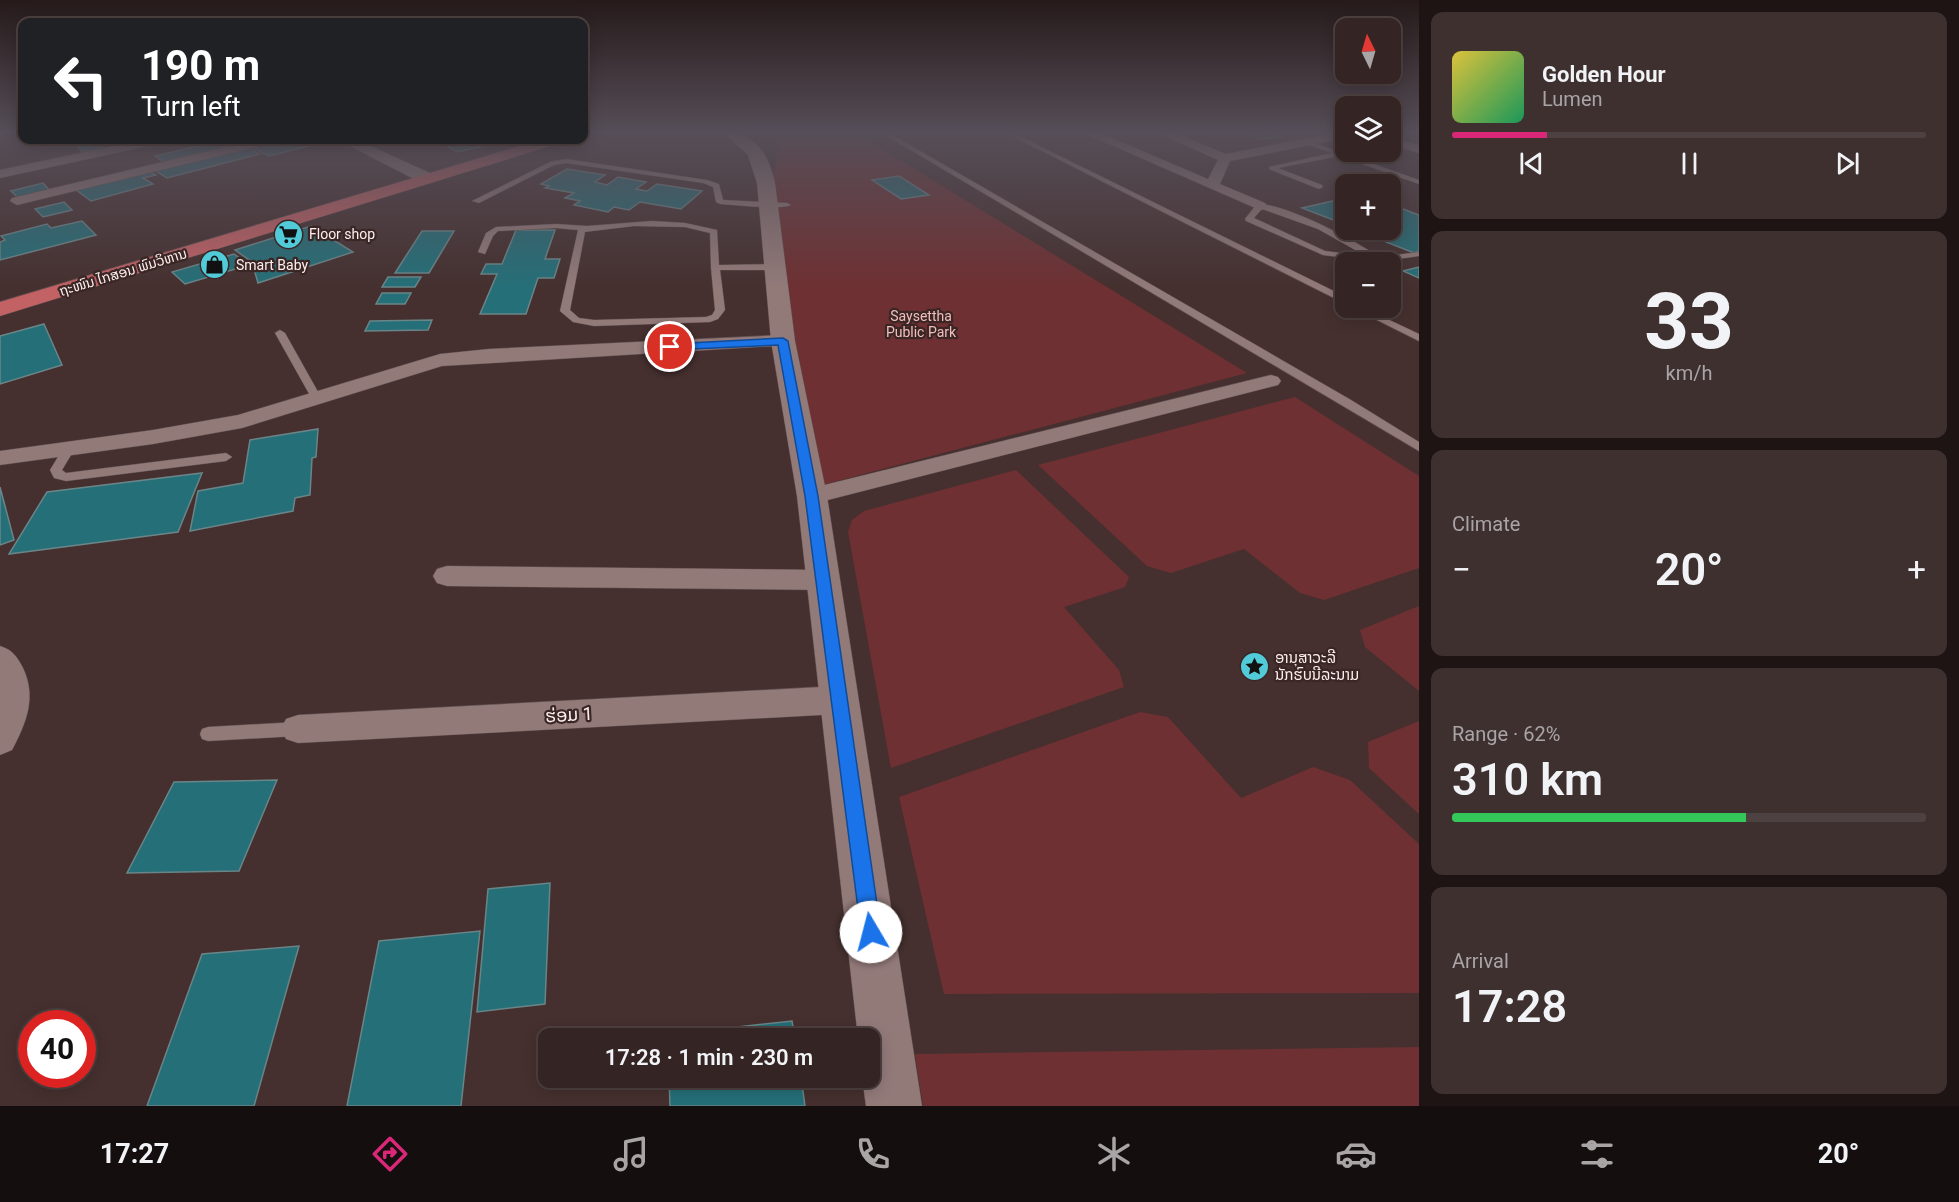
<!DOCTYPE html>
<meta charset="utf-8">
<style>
:root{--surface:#342423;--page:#3f3030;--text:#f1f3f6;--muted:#a9a4a6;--line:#4e4141;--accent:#db2777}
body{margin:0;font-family:Roboto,"Noto Sans Lao",sans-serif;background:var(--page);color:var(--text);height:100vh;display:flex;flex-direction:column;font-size:22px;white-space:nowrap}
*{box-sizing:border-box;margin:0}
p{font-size:20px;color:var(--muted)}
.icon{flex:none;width:33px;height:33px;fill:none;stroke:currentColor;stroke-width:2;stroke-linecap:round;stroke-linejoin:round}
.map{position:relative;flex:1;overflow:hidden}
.side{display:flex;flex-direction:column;gap:12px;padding:12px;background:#1d1413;width:540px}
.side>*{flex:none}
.guide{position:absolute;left:18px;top:18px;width:570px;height:126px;border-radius:12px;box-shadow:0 3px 15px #0003,0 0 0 2px var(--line);background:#202124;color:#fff;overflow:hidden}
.needle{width:39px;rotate:355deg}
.fabs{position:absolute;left:1335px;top:18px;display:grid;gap:12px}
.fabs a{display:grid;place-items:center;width:66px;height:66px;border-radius:12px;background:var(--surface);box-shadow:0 3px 15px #0003,0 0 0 2px var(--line);font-size:30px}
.speed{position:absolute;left:18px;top:1010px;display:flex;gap:12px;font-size:30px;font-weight:700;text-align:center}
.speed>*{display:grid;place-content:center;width:78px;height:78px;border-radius:50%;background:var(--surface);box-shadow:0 3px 15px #0003,0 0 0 2px var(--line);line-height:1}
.speed .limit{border:9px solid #d22;background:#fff;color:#111}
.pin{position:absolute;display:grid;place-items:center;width:51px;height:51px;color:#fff;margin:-26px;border:3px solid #fff;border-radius:50%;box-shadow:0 2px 6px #0007}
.me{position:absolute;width:66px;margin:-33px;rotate:352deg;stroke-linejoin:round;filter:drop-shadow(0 0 4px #0008)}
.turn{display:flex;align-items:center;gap:21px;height:126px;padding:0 24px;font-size:27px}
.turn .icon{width:78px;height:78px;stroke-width:2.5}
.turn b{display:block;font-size:42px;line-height:51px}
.big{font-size:45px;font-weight:600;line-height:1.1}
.side .widget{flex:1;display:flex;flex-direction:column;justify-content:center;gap:9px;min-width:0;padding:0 21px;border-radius:12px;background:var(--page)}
.side .dial{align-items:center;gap:0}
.dial b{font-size:78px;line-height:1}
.song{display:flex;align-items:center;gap:18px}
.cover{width:72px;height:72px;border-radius:9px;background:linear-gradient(135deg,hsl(50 70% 55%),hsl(150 70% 35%))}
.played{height:6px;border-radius:3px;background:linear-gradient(90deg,var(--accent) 20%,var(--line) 20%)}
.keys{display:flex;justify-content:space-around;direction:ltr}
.heat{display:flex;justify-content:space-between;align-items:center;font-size:33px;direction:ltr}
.charge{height:9px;border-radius:4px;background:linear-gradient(90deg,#34c759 62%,var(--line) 0)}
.trip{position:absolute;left:538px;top:1028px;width:342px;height:60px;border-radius:12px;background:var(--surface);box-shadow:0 3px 15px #0003,0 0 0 2px var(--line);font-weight:600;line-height:60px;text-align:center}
.menu{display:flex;height:96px;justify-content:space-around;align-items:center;background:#150e0e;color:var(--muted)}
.menu .icon{width:42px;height:42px}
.menu .current{color:var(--accent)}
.menu b{font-size:27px;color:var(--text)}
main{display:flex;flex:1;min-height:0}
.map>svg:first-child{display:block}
.green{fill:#6e3032}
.building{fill:#256f78;stroke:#6a8588;stroke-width:1.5}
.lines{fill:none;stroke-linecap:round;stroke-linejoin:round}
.service-casing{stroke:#614f4f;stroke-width:1}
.minor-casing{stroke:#614f4f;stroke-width:1}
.tertiary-casing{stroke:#614f4f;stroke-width:1}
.trunk-casing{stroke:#614f4f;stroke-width:1}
.service{fill:#927a79;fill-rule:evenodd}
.minor{fill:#927a79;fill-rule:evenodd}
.tertiary{fill:#927a79;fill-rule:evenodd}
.trunk{fill:#c26265;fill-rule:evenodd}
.route{fill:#1a73e8;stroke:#114b97;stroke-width:1.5}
.labels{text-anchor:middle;stroke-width:4.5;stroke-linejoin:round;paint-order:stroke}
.far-poi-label{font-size:14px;fill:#fdefef;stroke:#3a2625;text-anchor:start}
.far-street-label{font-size:14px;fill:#fdefef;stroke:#3a2625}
.far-park-label{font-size:14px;fill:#f2bebd;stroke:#3a2625}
.poi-label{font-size:15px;fill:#fdefef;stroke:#3a2625;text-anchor:start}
.near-street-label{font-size:18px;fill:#fdefef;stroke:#3a2625}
</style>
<main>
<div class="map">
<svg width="1419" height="1106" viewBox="0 0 1419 1106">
<rect width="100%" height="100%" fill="#45302f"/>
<g class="green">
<polygon points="781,133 856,133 1247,373 822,485 791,338 772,179"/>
<polygon points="1295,397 1419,476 1419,568 1324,600 1300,593 1244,549 1171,573 1147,566 1038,465"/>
<polygon points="1016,470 1129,577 1125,587 1064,607 1119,670 1124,687 891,768 848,532 852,520 864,511"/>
<polygon points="1419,606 1419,691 1365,647 1360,630"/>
<polygon points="1140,712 1168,717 1241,798 1313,767 1350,780 1419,844 1419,993 944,994 899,797"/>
<polygon points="1419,721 1419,814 1369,768 1368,742"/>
<polygon points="1419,1047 1419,1106 923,1106 915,1054"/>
</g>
<g class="building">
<polygon points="1248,133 1272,133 1279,137 1260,139"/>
<polygon points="73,140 96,140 103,148 82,152"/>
<polygon points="224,140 234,146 164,162 155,156"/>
<polygon points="281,140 306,140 316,144 269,156 252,147"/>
<polygon points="453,140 467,140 480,147 457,152 441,142"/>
<polygon points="470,140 501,140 503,141 481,146"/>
<polygon points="246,147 260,154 167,178 154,170"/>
<polygon points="567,169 605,175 595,182 607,185 618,177 646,182 636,189 647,191 657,184 702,191 681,209 640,202 629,210 614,207 608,212 574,205 580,201 565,198 574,193 545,188 549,186 541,184"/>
<polygon points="149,171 156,175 143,178 153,184 91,201 75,189"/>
<polygon points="899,176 929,195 901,199 872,180"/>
<polygon points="43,183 50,191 18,198 11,191"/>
<polygon points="1346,198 1346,225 1302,208"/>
<polygon points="64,202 72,210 43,217 35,209"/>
<polygon points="1390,204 1419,215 1419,251 1414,253 1356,230 1390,230"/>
<polygon points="82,221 96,235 0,260 0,242 5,240 1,236 47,224 51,228"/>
<polygon points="311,226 353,252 258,283 252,262 235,250"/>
<polygon points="516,230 555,230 545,259 560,259 554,278 538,278 526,314 480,314 497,274 481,274 486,264 502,264"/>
<polygon points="422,231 454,231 429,273 395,273"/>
<polygon points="234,254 249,265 185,284 172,272"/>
<polygon points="1419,267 1419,278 1403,271"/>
<polygon points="388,277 421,277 415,287 382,287"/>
<polygon points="382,293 411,293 405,304 376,304"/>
<polygon points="432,320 428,330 365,331 370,321"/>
<polygon points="44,324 62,365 0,384 0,336"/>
<polygon points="318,429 316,457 312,458 310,495 295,498 293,511 190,531 198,491 243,483 250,440"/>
<polygon points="202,473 178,532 9,554 47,492"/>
<polygon points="0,487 14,540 0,545"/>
<polygon points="277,780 239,871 127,873 174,782"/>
<polygon points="550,883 545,1004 477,1012 488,889"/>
<polygon points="480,931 461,1106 347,1106 379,941"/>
<polygon points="299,946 254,1106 147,1106 202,954"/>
<polygon points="792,1021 795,1038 667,1038 666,1035"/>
<polygon points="669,1077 801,1077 805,1106 670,1106"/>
</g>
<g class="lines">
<defs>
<g id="service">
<polygon points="882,133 889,133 1351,400 1419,442 1419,451"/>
<polygon points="1006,133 1013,133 1346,297 1346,304"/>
<polygon points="1303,139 1419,180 1419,184 1339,156 1278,168 1322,185 1323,187 1319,189 1269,169 1269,167 1332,153 1301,142"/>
<path d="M566,159L707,180L719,184L723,200L787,203L791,205C780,210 735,205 720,204L716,202L713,187L703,183L566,163L554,165L479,203L472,201L550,162Z"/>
<path d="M1257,204C1285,203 1355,240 1379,257L1419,252V256L1377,262L1323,255L1246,221L1245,219ZM1262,209L1318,229L1366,256L1325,251L1254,218Z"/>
<path d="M652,221L685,223L717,230L719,265L775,264L779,267L775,270H720L725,310L718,319L710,322L594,326L573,322L560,311L578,230L556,228L498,231L493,236L485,254L478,252L486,233L496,227L556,224L587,226ZM634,226L685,227L710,233L711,268L715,310L712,315L706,317L594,320L579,318L570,310L585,232Z"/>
<polygon points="1353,308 1364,308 1419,334 1419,341"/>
<polygon points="280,330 285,333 322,399 321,401 313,401 312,399 275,333"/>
<polygon points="68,446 74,450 62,470 66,473 226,453 232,457 226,461 66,481 54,478 50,470 64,447"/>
<polygon points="298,722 304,724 306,729 304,734 298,736 208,741 202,739 200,734 202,729 208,727"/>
</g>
<g id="minor">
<polygon points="0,133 7,133 0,137"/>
<polygon points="1084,133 1100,133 1208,179 1218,160 1158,133 1174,133 1226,154 1334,133 1346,133 1346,138 1230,161 1220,184 1265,203 1267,206 1265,209 1260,210"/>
<polygon points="1390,137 1419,145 1419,153 1390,145"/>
<polygon points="142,140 163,140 157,144 0,178 0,170"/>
<polygon points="255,140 275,140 273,143 17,205 10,201 12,198"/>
<polygon points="783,335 793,341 790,345 442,366 242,428 153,444 0,465 0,451 153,430 238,415 440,354 489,349"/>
<polygon points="1271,375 1278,377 1281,381 1278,385 812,504 803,502 799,496 803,490 812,488"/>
<polygon points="447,566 823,570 833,573 837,580 833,587 823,590 447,586 437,583 433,576 437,569"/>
<path d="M0,646C13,650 17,657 23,668C37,698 26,723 12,750L0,755Z"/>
<polygon points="839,686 850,690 855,700 850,710 839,714 298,743 286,739 281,729 286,719 298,715"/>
</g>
<g id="tertiary">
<path d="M724,133C756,133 768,153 775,183L795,341L827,496L922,1106H866L862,1077H870V1038H858L797,496L771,341L757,183L748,155Z"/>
<polygon points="338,140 357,140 430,173 432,177 424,182 418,181"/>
</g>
<polygon id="trunk" points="540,140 563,140 560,143 0,316 0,302"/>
</defs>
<use href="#service" class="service-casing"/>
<use href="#minor" class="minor-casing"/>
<use href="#tertiary" class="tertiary-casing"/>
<use href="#trunk" class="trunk-casing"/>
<use href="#service" class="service"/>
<use href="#minor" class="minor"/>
<use href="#tertiary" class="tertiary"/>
<use href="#trunk" class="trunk"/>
</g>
<linearGradient id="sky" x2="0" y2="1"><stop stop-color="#261a1a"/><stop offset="0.46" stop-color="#564e58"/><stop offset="1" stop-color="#564e58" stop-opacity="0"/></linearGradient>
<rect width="1419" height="288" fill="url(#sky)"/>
<polygon class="route" points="783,338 788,341 818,496 881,932 878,939 871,942 864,939 861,932 805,496 778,345 670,350 665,347 670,344"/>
<defs>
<symbol id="supermarket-disc" viewBox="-11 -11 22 22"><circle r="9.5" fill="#52cbd9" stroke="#3a2625"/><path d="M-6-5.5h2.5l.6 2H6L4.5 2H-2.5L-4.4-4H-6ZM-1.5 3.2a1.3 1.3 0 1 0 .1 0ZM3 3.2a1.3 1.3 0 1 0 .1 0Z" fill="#111"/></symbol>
<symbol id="shop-disc" viewBox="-11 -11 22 22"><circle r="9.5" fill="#52cbd9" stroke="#3a2625"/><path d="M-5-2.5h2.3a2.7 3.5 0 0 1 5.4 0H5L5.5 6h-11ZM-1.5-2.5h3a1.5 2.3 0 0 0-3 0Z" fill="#111"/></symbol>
<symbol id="sight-disc" viewBox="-11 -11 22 22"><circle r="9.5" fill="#52cbd9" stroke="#3a2625"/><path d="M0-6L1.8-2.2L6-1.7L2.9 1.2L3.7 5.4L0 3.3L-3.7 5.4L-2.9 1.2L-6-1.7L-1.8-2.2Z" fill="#111"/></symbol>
</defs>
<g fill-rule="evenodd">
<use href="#supermarket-disc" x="272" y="218" width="33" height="33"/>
<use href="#shop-disc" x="198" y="248" width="33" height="33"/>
<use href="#sight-disc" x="1238" y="650" width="33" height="33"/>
</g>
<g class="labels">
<g class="far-poi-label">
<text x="309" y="239">Floor shop</text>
<text x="236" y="270">Smart Baby</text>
</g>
<g class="far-street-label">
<text transform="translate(123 272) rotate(-17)" y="5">ຖະໜົນ ໄກສອນ ພົມວິຫານ</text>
</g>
<g class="far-park-label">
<text x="921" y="321">Saysettha<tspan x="921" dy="16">Public Park</tspan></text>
</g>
<g class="poi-label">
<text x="1275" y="663">ອານຸສາວະລີ<tspan x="1275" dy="17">ນັກຮົບນີລະນາມ</tspan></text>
</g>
<g class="near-street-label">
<text transform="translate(569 715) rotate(-3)" y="6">ຮ່ອມ 1</text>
</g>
</g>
</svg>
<div class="fabs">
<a><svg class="needle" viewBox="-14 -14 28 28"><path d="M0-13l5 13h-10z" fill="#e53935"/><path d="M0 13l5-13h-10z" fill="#a9a4a6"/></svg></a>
<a><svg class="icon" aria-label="layers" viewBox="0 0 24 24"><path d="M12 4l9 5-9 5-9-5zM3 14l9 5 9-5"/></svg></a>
<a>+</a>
<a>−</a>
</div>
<div class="speed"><div class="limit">40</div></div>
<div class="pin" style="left:670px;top:347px;background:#d93025"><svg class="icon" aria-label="arrive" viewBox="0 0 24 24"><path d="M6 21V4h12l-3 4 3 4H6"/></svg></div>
<svg class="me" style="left:871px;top:932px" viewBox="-20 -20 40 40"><circle r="19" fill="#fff"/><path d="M0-13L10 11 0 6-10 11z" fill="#1a73e8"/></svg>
<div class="trip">17:28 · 1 min · 230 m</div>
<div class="guide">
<div class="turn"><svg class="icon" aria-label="left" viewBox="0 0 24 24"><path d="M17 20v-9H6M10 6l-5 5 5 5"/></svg><div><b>190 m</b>Turn left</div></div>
</div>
</div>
<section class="side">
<div class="widget">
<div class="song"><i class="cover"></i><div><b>Golden Hour</b><p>Lumen</p></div></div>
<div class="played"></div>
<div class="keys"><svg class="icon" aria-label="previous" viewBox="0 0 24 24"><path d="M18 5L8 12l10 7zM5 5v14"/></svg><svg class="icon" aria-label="pause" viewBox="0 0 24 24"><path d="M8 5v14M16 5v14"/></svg><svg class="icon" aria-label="next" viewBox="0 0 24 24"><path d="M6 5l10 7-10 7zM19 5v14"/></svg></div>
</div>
<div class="widget dial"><b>33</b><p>km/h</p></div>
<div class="widget"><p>Climate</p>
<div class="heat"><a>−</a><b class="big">20°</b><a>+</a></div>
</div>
<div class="widget"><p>Range · 62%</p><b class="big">310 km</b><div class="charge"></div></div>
<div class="widget"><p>Arrival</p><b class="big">17:28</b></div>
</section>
</main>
<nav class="menu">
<b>17:27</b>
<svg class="icon current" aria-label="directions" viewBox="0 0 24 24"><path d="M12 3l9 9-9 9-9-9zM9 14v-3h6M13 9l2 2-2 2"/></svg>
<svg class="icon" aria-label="music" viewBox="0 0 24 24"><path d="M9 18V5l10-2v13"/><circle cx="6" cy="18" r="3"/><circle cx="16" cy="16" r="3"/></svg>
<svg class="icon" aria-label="phone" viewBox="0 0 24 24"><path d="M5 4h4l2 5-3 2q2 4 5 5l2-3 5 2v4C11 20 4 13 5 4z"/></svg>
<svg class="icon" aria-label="climate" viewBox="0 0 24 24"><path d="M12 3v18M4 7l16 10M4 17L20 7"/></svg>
<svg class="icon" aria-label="car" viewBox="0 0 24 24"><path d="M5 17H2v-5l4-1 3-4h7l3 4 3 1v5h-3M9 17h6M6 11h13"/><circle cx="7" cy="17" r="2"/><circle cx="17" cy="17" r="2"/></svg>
<svg class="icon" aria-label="filters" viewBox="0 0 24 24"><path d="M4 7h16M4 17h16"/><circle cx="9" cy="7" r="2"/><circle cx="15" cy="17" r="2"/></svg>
<b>20°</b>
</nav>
